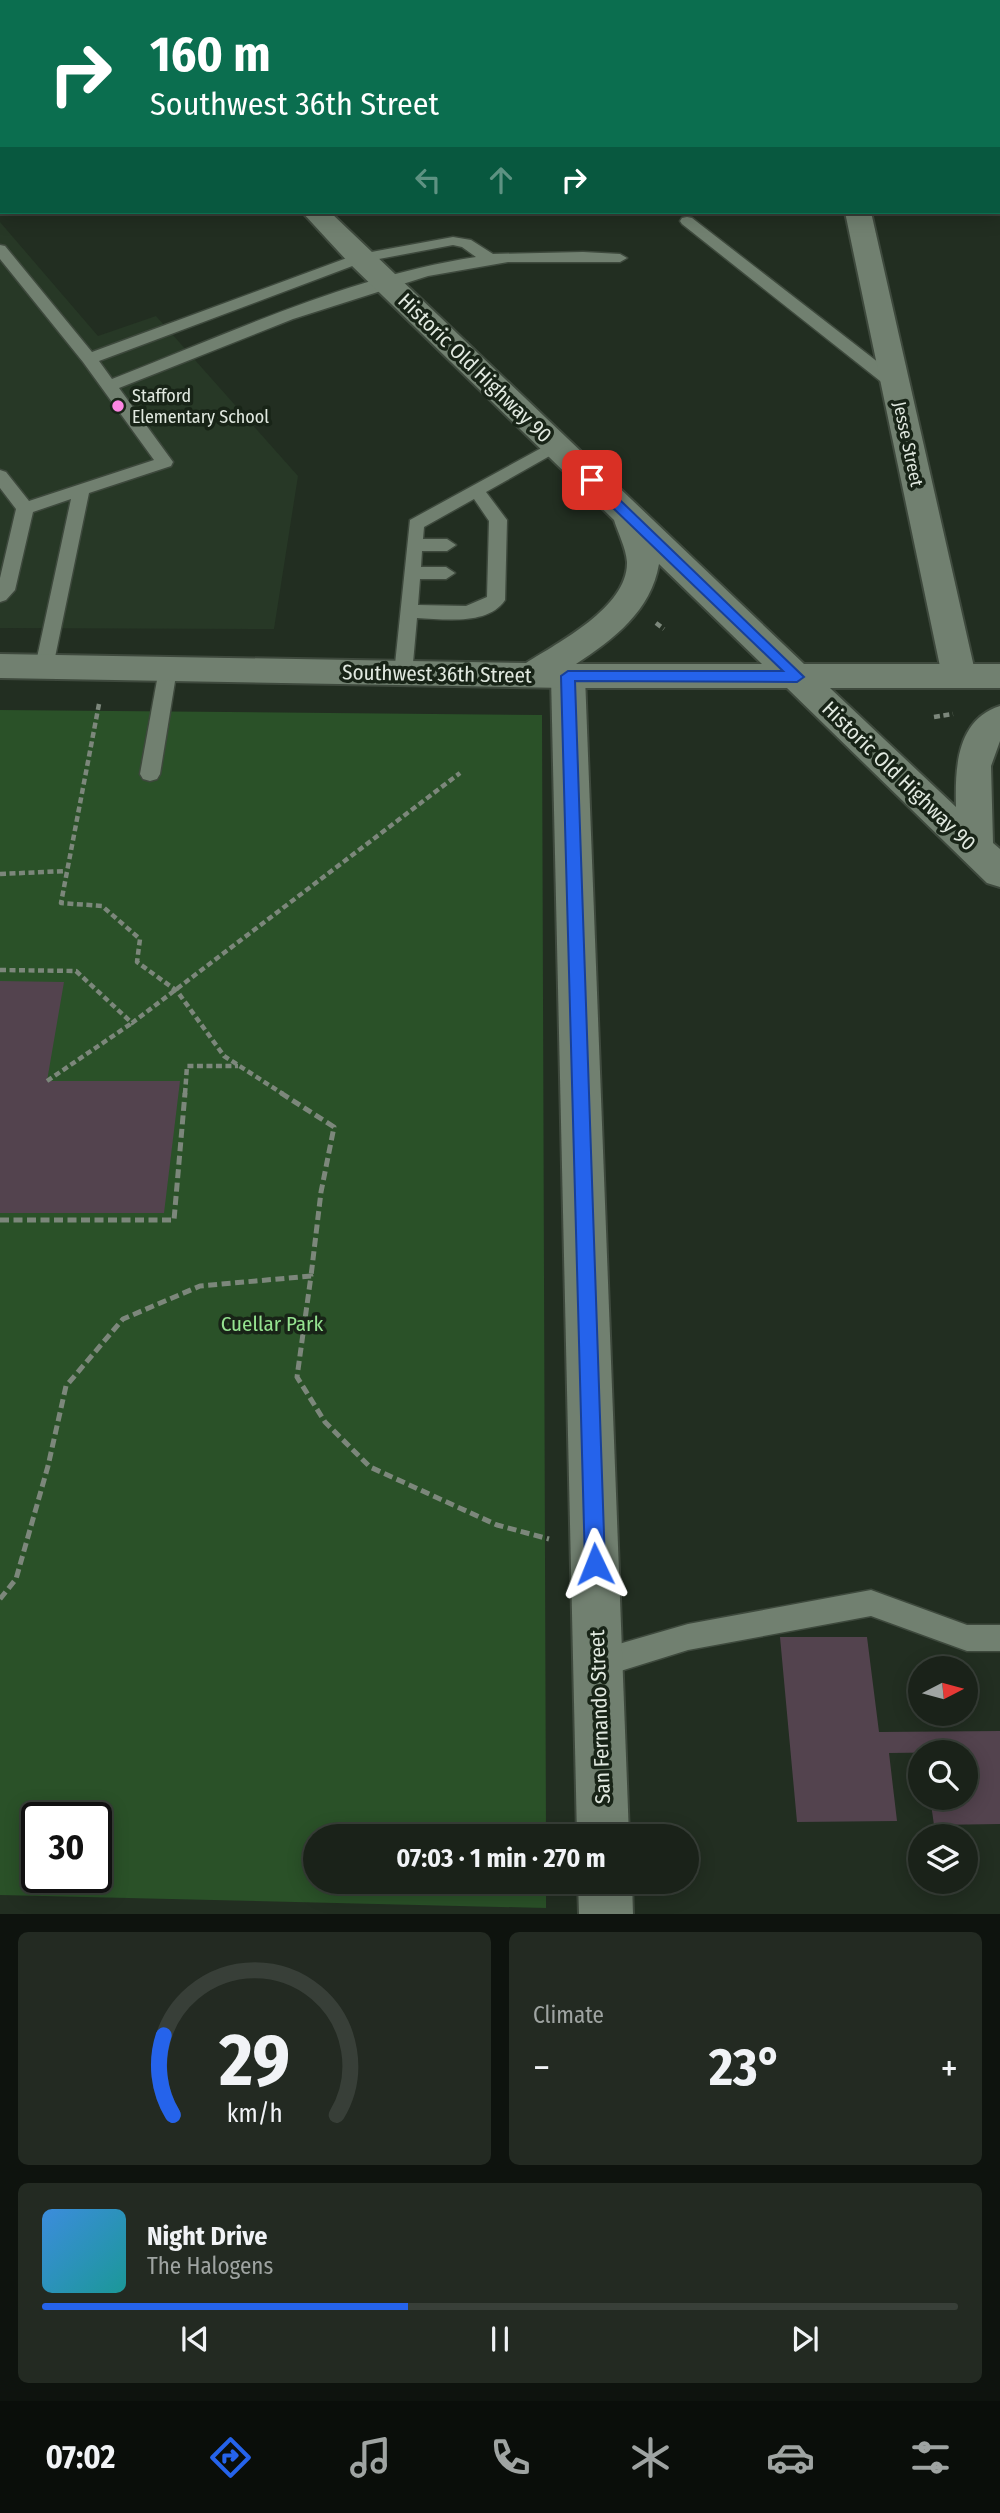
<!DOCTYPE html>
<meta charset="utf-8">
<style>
:root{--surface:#1a2219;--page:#232a22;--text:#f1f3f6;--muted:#9fa4a2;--line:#383f38;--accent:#2563eb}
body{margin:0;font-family:"Fira Sans Condensed",sans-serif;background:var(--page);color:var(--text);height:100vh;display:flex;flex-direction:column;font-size:26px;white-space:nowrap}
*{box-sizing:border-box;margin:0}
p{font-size:23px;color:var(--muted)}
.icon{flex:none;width:38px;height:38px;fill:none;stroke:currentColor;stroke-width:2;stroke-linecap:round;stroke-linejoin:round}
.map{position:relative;height:1914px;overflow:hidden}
.panel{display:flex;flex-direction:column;gap:18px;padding:18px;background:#0e130e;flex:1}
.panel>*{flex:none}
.hud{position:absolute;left:0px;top:0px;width:1001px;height:214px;box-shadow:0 4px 18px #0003,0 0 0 2px var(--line);background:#0b6e4f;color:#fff;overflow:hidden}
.needle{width:46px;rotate:84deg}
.buttons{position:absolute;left:908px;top:1656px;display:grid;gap:14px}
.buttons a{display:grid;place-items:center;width:70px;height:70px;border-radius:50%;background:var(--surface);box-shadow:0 4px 18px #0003,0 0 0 2px var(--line);font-size:35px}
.speed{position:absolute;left:21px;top:1802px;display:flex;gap:14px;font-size:35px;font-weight:700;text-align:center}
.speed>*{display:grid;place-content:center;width:91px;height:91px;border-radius:50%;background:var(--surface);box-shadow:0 4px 18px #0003,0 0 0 2px var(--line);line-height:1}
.speed .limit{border:4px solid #111;border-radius:10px;background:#fff;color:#111}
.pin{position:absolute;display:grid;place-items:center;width:60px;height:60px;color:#fff;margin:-30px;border-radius:14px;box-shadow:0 4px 10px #0006}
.me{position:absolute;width:77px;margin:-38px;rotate:358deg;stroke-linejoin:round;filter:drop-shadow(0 0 5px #0008)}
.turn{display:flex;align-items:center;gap:24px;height:147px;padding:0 35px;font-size:32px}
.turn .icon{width:91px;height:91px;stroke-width:2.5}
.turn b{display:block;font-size:49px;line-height:60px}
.lanes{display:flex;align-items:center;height:66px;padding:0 35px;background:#0003;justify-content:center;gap:35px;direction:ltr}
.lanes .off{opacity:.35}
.big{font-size:52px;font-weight:700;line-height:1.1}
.panel .tile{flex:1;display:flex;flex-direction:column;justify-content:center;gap:10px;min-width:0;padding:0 24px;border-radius:10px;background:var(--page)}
.panel .dial{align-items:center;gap:0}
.dial svg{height:182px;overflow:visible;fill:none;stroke:var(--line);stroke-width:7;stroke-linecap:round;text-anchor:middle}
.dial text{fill:var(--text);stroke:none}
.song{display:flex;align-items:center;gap:21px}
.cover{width:84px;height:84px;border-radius:10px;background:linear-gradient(135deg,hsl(210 70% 55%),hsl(180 70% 35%))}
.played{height:7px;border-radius:4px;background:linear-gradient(90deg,var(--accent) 40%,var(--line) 40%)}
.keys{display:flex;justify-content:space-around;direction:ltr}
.heat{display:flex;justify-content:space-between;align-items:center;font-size:38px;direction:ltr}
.panel .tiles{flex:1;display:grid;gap:18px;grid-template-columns:1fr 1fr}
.tile:last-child{grid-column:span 2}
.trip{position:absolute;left:303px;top:1824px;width:396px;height:70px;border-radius:35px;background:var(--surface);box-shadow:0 4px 18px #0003,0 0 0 2px var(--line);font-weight:700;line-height:70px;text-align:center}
.tabs{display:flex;height:112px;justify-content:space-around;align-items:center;background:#0a0e0a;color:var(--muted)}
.tabs .icon{width:49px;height:49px}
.tabs .current{color:var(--accent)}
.tabs b{font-size:32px;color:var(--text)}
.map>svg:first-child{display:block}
.built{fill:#273826}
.green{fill:#2a5128;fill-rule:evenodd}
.building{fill:#53434e}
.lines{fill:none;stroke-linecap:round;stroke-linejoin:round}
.service-casing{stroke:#3e493d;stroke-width:3}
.minor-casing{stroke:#3e493d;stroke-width:4}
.secondary-casing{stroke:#3e493d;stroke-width:4}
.path-far1{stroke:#7c877b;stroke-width:4.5;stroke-dasharray:6 3.5;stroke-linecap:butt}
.path{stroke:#7c877b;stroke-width:5;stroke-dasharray:9 4.5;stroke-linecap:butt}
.service{fill:#718070;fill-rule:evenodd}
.minor{fill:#718070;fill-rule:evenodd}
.secondary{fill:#718070;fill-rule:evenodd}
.route{fill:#2563eb;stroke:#184099;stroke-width:2}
.poi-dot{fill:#fd86e2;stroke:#182417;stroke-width:2.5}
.labels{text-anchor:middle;stroke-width:7;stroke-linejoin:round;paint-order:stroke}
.far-poi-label{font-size:18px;fill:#e1e9e0;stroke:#182417;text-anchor:start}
.far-street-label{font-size:18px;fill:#e1e9e0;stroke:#182417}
.street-label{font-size:21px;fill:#e1e9e0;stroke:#182417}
.park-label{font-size:21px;fill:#95e390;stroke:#182417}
</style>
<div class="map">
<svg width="1000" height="1915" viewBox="0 0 1000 1915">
<rect width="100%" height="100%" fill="#222e21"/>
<polygon class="built" points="0,222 98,336 156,316 298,476 274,629 0,628"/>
<path class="green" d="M0,710L542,715L546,1836H315V1881H546V1908L0,1895ZM37,1818H96V1878H37Z"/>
<g class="building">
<polygon points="0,981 64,982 47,1081 180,1081 164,1213 0,1213"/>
<polygon points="780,1637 867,1637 879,1732 1000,1731 1000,1824 934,1825 930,1797 966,1797 966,1752 889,1753 897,1821 797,1822"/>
</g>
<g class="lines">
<defs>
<g id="service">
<polygon points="687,217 692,218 901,380 903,384 901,388 889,388 682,224 680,221 682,218"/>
<path d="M453,237L471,240L493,254L583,252L620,254L627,258L620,262H508L428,276L293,319L119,388L173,462L171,466L89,493L53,667L51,672H37L35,667L71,499L33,512L15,590L6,600L0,602V578L16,509L0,488V470L6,472L29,501L154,460L83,362L0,259V245L5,246L92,352L355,255ZM453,245L462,247L476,257C350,276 230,333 112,379L99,361L363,262Z"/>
<path d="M556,440L564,445L562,449L486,492L507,520L505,600C488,626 443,619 417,618L412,674L410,679H396L394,674L410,520ZM474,499L489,521L487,597L466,606L418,605L420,579H446L455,573L446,567H421L422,551H447L456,545L447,539H423L424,527Z"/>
<polygon points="168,662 175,664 177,669 160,774 157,779 150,781 143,779 140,774 159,669 161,664"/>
<polygon points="871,1590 967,1625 1000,1625 1000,1651 967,1651 871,1616 688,1650 598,1678 588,1674 584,1664 588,1654 598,1650 688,1624"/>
</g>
<g id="minor">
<rect x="459" y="0" width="24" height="2"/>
<polygon points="800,0 824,0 825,2 801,2"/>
<rect x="0" y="39" width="2" height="14"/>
<rect x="999" y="46" width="1" height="14"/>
<polygon points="845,212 871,212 976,676 971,685 959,688 947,685 942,676"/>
<polygon points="568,664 580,667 585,676 629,1836 577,1836 551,676 556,667"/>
<polygon points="578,1881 632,1881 633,1915 579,1915"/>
</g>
<g id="secondary">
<polygon points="100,0 124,0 125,2 101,2"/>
<path d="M302,212H330L804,664H1000V688H830L956,807C955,769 956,720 1000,706V741L991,766L993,843L1000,849V887L987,883L787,688H568L0,678V654L526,663C559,642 628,607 627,562C626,548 618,533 614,520L350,264ZM659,564L762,664H576C614,639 651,611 659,564Z"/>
</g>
</defs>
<use href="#service" class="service-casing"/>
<use href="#minor" class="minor-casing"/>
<use href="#secondary" class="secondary-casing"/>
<g class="path-far1">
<polyline points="656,623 664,629"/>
<polyline points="99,704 61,903 102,906 140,939 137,962 177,991 224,1056 283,1094"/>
<polyline points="934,717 953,714"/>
<polyline points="0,874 66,871"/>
<polyline points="0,970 76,971 132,1023 460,773"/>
<polyline points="47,1081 132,1023"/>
<polyline points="185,1094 187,1066 238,1066"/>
</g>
<g class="path">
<polyline points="281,1093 334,1127 321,1192 311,1276"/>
<polyline points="0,1220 174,1220 185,1093"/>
<polyline points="0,1599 16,1579 48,1466 66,1386 123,1319 200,1286 311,1276 297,1377 325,1422 370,1467 497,1525 549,1539"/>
</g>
<use href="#service" class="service"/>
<use href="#minor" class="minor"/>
<use href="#secondary" class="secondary"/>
</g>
<polygon class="route" points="592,476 596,477 804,677 797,682 575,681 605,1564 602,1572 595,1574 588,1572 585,1564 561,676 568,671 783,671 587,483 587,477"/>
<circle class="poi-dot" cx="118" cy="406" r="7"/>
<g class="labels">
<g class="far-poi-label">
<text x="132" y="402">Stafford<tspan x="132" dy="21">Elementary School</tspan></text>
</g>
<g class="far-street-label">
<text transform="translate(908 444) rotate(78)" y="6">Jesse Street</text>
</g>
<g class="street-label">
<text transform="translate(475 368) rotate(44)" y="7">Historic Old Highway 90</text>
<text transform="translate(437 674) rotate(1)" y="7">Southwest 36th Street</text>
<text transform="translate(899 776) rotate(44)" y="7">Historic Old Highway 90</text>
<text transform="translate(600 1717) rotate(-92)" y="7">San Fernando Street</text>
</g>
<g class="park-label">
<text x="272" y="1331">Cuellar Park</text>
</g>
</g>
</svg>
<div class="buttons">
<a><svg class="needle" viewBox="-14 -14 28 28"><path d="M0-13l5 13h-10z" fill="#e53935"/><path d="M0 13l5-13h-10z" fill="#9fa4a2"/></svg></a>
<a><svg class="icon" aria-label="search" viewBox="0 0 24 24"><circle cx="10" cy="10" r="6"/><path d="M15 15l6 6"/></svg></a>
<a><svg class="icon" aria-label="layers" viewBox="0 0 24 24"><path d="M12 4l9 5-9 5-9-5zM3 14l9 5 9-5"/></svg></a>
</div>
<div class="speed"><div class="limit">30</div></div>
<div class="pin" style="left:592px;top:480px;background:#d93025"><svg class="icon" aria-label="arrive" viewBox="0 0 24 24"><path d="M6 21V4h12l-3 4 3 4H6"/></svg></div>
<svg class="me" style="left:595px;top:1564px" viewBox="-20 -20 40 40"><path d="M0-17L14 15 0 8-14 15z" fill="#2563eb" stroke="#fff" stroke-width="4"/></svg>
<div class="trip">07:03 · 1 min · 270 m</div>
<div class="hud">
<div class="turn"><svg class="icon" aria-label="right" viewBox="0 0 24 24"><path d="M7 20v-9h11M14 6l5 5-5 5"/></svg><div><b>160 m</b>Southwest 36th Street</div></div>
<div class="lanes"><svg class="icon off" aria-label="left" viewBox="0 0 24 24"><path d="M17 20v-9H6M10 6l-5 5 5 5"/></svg><svg class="icon off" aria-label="ahead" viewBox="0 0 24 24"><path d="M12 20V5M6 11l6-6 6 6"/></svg><svg class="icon" aria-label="right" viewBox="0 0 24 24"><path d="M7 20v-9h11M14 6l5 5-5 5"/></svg></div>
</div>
</div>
<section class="panel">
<div class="tiles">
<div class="tile dial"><svg viewBox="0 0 100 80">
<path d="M14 69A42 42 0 1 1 86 69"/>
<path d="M14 69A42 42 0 0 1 10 34" stroke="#2563eb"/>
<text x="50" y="56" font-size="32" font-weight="700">29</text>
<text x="50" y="72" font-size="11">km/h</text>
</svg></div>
<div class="tile"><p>Climate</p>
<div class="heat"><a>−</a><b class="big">23°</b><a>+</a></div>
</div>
<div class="tile">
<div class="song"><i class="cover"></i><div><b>Night Drive</b><p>The Halogens</p></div></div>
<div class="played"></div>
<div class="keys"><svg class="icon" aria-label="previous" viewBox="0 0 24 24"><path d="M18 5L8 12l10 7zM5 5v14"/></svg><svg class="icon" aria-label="pause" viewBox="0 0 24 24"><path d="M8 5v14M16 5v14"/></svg><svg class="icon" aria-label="next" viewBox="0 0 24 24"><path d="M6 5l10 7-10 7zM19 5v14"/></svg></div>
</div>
</div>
</section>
<nav class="tabs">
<b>07:02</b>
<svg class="icon current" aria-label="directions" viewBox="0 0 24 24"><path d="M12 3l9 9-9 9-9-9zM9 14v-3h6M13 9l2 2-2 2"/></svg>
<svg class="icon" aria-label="music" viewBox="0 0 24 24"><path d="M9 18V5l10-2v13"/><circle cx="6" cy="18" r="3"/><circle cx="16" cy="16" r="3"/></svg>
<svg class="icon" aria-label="phone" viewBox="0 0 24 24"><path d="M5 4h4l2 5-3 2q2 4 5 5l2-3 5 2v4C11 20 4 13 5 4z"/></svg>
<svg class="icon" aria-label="climate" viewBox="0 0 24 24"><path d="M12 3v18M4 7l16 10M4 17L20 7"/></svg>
<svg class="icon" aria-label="car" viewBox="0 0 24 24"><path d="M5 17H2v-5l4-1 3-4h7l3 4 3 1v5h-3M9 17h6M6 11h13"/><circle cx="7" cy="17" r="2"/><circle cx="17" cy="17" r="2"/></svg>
<svg class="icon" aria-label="filters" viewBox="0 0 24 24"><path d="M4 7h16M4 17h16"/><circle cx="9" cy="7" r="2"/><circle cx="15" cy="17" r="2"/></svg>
</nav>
